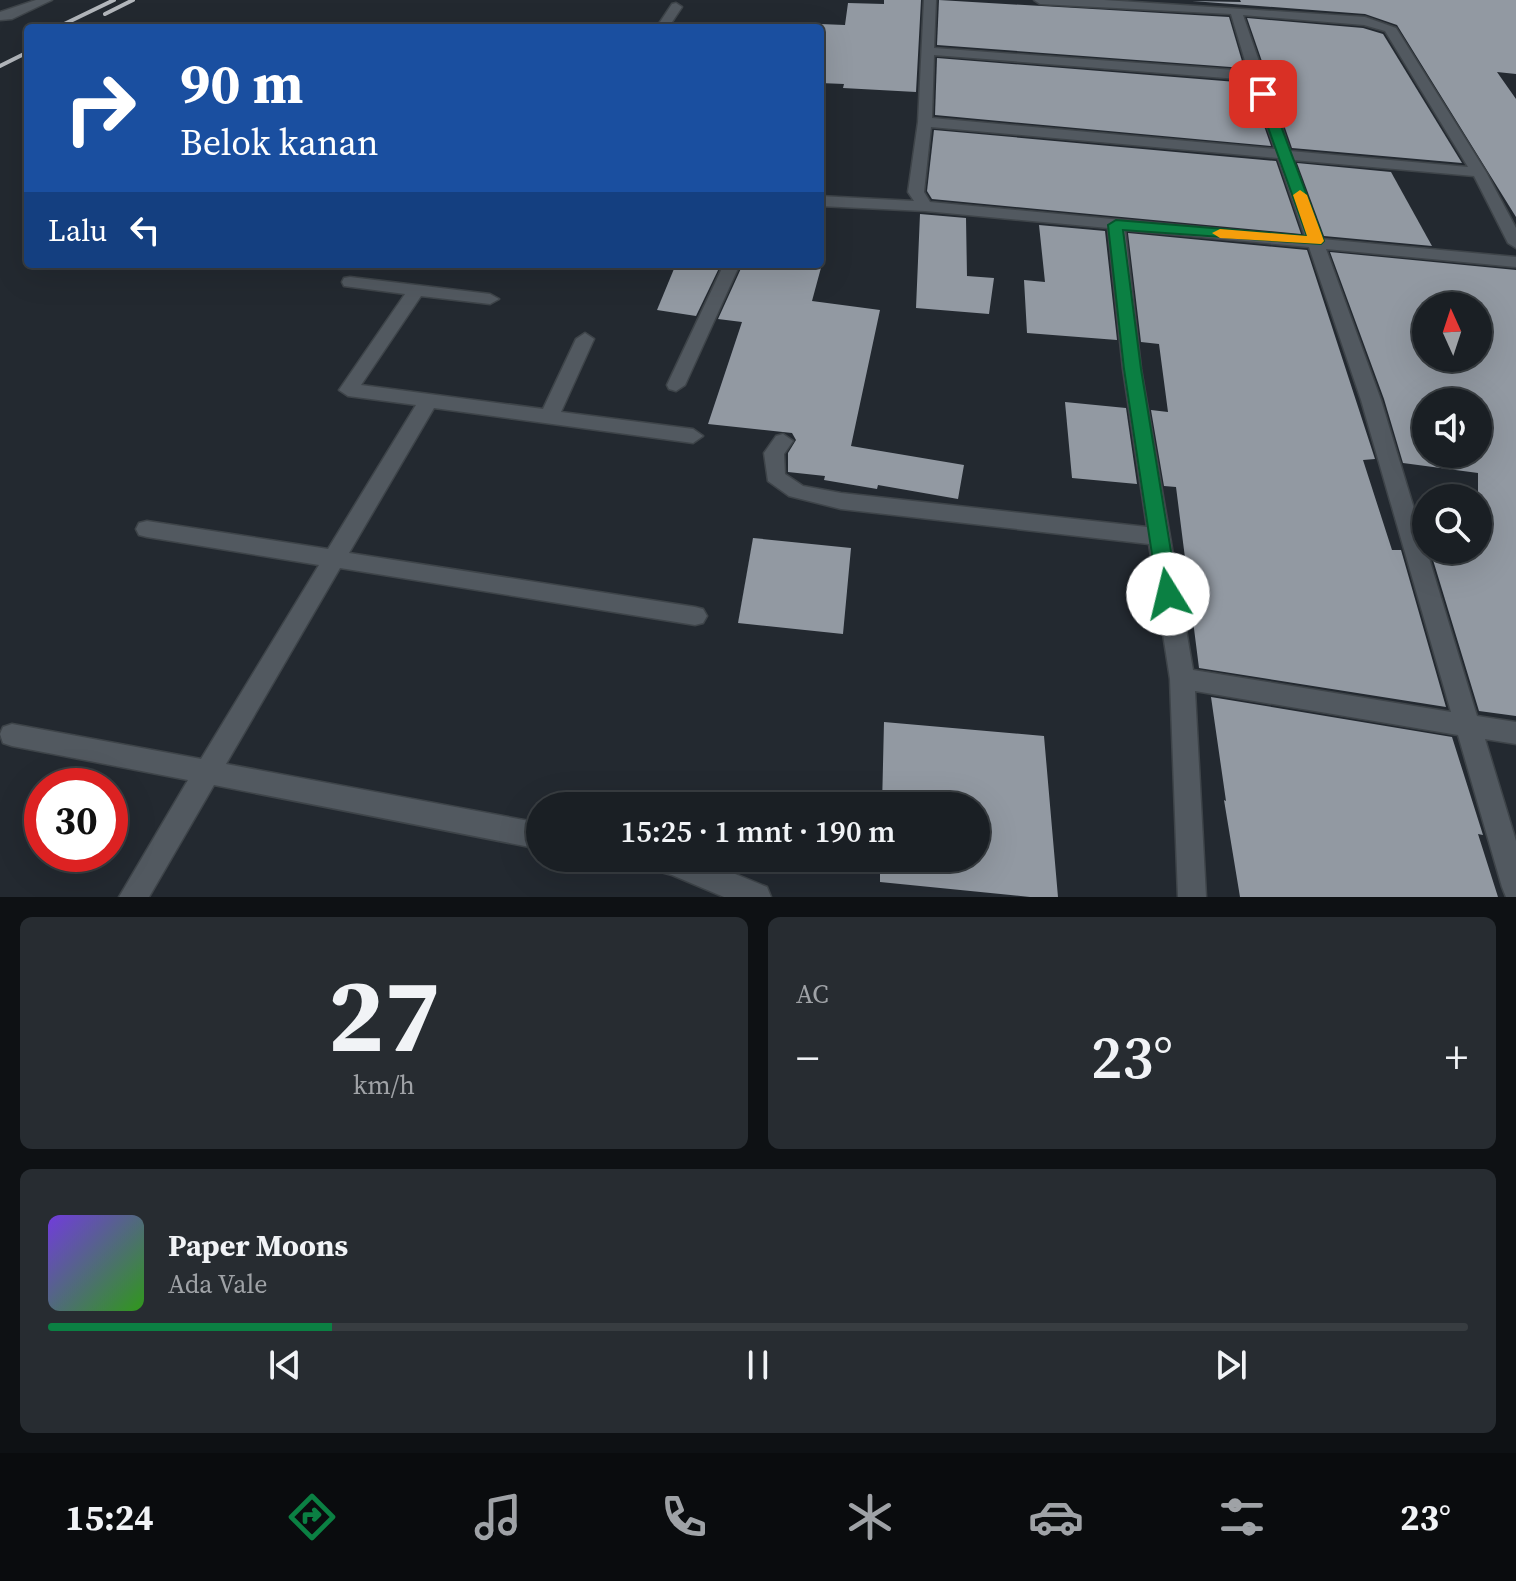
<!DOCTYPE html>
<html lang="id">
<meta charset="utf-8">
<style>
:root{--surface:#1a1f24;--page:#272c31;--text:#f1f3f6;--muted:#9fa2a6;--line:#383d41;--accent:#0b8043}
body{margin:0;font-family:"Source Serif 4",serif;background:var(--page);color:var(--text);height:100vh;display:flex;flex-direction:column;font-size:30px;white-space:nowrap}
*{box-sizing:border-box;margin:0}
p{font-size:26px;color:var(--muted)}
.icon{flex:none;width:44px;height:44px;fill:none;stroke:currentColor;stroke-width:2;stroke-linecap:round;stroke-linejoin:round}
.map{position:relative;height:897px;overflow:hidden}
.details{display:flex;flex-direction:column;gap:20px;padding:20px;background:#0e1114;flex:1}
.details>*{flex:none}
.guide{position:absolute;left:24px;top:24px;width:800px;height:244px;border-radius:8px;box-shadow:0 8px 32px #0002,0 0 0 2px var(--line);background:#1a4fa0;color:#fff;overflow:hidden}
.needle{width:52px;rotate:357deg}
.fabs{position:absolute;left:1412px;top:292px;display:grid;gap:16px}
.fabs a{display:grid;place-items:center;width:80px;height:80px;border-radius:50%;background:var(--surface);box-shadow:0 8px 32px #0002,0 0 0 2px var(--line);font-size:40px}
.speed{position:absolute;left:24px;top:768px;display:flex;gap:16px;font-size:40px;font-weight:700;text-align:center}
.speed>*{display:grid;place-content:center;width:104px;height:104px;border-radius:50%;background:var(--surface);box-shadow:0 8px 32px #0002,0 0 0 2px var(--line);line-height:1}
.speed .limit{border:12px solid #d22;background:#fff;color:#111}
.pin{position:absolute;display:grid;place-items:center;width:68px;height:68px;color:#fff;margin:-34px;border-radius:16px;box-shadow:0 4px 12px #0006}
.me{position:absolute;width:88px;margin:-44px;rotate:351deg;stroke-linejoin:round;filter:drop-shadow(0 0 6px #0008)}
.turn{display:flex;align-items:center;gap:28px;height:168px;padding:0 24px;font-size:36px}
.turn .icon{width:104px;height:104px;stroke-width:2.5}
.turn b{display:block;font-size:56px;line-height:68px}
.then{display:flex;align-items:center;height:76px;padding:0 24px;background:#0003;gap:16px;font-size:30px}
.big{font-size:60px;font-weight:600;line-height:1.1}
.details .tile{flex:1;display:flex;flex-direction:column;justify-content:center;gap:12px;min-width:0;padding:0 28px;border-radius:12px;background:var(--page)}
.details .dial{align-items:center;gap:0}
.dial b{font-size:104px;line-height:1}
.song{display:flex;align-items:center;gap:24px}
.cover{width:96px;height:96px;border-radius:12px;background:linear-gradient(135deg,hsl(260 70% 55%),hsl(110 70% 35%))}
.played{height:8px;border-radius:4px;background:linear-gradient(90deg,var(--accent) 20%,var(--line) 20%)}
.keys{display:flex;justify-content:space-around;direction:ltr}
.heat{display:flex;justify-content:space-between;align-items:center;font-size:44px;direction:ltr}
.details .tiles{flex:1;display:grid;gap:20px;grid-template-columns:1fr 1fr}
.tile:last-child{grid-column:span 2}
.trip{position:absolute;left:526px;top:792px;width:464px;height:80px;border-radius:40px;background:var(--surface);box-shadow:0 8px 32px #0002,0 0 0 2px var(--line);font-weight:600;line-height:80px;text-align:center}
.tab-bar{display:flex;height:128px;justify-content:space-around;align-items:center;background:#0a0c0e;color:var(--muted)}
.tab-bar .icon{width:56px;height:56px}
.tab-bar .active{color:var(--accent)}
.tab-bar b{font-size:36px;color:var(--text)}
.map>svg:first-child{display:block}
.building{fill:#9299a2;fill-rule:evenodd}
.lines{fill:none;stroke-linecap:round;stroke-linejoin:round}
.minor-casing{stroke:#3e4449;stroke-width:3}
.minor{fill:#525960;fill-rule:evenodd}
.rail{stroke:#b3b7bc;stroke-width:4}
.route{fill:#0b8043;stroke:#07532c;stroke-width:2}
.slow{fill:#f59e0b}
</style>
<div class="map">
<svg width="1516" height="897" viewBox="0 0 1516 897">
<rect width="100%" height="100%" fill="#232930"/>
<g class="building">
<polygon points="884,0 921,0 916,92 843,88 844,84 820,83 820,24 845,25 848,3 884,4"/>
<polygon points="939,0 1229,17 1244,68 937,45"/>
<polygon points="1240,0 1516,0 1516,74 1497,72 1516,99 1516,217 1397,25 1365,14 1192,1 1241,2"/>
<polygon points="1247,18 1363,28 1383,34 1462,163 1292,148"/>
<polygon points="937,58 1249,83 1271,146 935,115"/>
<polygon points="934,130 1276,161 1301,234 932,199 927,191"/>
<polygon points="1297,163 1391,172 1432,246 1324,236"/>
<polygon points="920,214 966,218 967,276 994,278 989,314 916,308"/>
<polygon points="1039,225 1105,231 1117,340 1027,333 1024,280 1045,282"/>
<polygon points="1128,233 1307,250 1375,459 1363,460 1392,550 1401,550 1446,707 1199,668 1176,487 1164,486 1151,410 1168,412 1159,344 1141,342"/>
<path d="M1330,252L1516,270V716L1479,711L1430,550H1478V473L1403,463L1384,399ZM1426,306H1478V358H1426ZM1426,402H1478V454H1426Z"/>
<polygon points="676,264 721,264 696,316 657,310"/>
<polygon points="743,264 822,264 812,301 880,310 851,446 964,465 958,499 878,485 877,489 824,480 825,476 788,472 788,453 796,440 792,433 708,424 742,322 718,319"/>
<polygon points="1065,402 1126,408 1137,484 1072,478"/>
<polygon points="753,538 851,548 843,634 738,623"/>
<polygon points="1211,697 1452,737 1483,835 1478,834 1498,897 1240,897 1224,800 1226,801"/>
<polygon points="884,722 1044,736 1058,897 1030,897 880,882 880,858 976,858 976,806 882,806"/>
</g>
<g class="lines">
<defs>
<g id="minor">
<polygon points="36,0 52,0 12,19 0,20 0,12"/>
<path d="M924,0H936L934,48L1248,71L1231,14L1040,4L1034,0H1104L1365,17L1396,28L1486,172L1516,228V248L1508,243L1474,176L1293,160L1322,239L1516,257V267L1326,249L1381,400L1477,716L1516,722V744L1485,739L1516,841V897H1506L1502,887L1458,735L1195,691L1206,897H1178L1170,679L1149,544L841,509L789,496L768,481L764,453L776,436L783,434L793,441L784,454L785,474L803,486L841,493L1147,527L1123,369L1108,228L925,211L820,206V196L914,201L908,192L918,122ZM1243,15L1364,25L1385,31L1468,167L1290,151ZM934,55L1251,80L1275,149L932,118ZM931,127L1278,158L1305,237L930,202L924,192ZM1125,230L1309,247L1361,400L1451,712L1193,670L1141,369Z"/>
<polygon points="676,3 682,7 668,28 656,28 672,4"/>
<polygon points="724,264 740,264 685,385 676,391 669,389 667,385"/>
<polygon points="350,277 490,294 499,299 490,304 421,296 361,385 543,409 576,339 585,333 594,339 561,412 693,429 703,436 693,443 434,408 349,553 695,607 703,609 707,616 703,623 695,625 340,568 226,764 540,823 540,849 214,785 149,897 119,897 188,780 12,746 3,743 0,734 3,727 12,724 201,759 319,565 147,537 139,535 136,529 139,523 147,521 328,549 416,405 348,396 339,390 405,294 344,286 342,282 344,278"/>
<polygon points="639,858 696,858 767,887 771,897 724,897 672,875 643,867"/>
</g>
</defs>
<use href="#minor" class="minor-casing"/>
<use href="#minor" class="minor"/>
<g class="rail">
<polyline points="105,14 133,0"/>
<polyline points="56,28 114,0"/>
<polyline points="0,66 28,52"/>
</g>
</g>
<polygon class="route" points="1263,90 1269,94 1324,241 1321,244 1123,230 1141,369 1178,594 1175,599 1168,602 1161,599 1158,594 1124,369 1108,225 1116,220 1307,236 1256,94"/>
<polygon class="slow" points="1300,190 1307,195 1324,241 1321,244 1220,238 1212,233 1220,229 1307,236 1293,195"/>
</svg>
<div class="fabs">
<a><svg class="needle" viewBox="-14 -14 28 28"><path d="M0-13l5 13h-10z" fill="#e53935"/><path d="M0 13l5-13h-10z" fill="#9fa2a6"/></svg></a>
<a><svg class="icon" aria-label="sound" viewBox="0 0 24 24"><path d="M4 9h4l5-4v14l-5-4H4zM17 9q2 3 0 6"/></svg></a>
<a><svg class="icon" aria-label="search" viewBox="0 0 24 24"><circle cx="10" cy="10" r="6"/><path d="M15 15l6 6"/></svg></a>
</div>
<div class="speed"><div class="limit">30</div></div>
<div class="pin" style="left:1263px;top:94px;background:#d93025"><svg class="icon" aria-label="arrive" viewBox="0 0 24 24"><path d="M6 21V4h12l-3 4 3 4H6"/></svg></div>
<svg class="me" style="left:1168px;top:594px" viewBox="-20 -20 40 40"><circle r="19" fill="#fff"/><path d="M0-13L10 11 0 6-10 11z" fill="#0b8043"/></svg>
<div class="trip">15:25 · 1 mnt · 190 m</div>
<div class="guide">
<div class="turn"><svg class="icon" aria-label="right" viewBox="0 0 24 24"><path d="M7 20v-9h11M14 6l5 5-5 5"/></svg><div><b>90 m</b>Belok kanan</div></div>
<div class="then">Lalu<svg class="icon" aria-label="left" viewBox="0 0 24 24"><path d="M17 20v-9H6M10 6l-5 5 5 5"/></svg></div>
</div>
</div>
<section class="details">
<div class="tiles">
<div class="tile dial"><b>27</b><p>km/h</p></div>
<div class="tile"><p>AC</p>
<div class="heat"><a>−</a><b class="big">23°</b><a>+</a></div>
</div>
<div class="tile">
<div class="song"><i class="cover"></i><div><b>Paper Moons</b><p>Ada Vale</p></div></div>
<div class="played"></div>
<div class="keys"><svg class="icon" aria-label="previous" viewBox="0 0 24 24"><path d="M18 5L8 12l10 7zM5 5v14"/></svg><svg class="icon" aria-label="pause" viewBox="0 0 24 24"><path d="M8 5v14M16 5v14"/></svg><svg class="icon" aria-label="next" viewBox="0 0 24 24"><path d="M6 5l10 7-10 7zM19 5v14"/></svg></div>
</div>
</div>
</section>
<nav class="tab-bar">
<b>15:24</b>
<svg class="icon active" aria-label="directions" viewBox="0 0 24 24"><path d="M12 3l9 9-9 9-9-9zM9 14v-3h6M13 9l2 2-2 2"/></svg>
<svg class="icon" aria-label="music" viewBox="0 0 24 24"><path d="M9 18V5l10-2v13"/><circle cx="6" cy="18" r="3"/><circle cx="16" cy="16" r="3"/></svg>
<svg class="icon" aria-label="phone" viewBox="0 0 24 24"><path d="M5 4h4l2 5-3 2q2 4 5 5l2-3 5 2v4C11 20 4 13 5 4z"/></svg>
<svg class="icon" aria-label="climate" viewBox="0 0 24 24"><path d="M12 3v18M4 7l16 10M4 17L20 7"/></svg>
<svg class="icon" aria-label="car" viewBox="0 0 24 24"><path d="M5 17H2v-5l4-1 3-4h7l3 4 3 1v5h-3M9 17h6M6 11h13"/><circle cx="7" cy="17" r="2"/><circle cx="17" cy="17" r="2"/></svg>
<svg class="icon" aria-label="filters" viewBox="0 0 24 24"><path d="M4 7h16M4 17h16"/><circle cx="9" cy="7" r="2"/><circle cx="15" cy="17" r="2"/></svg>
<b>23°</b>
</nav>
